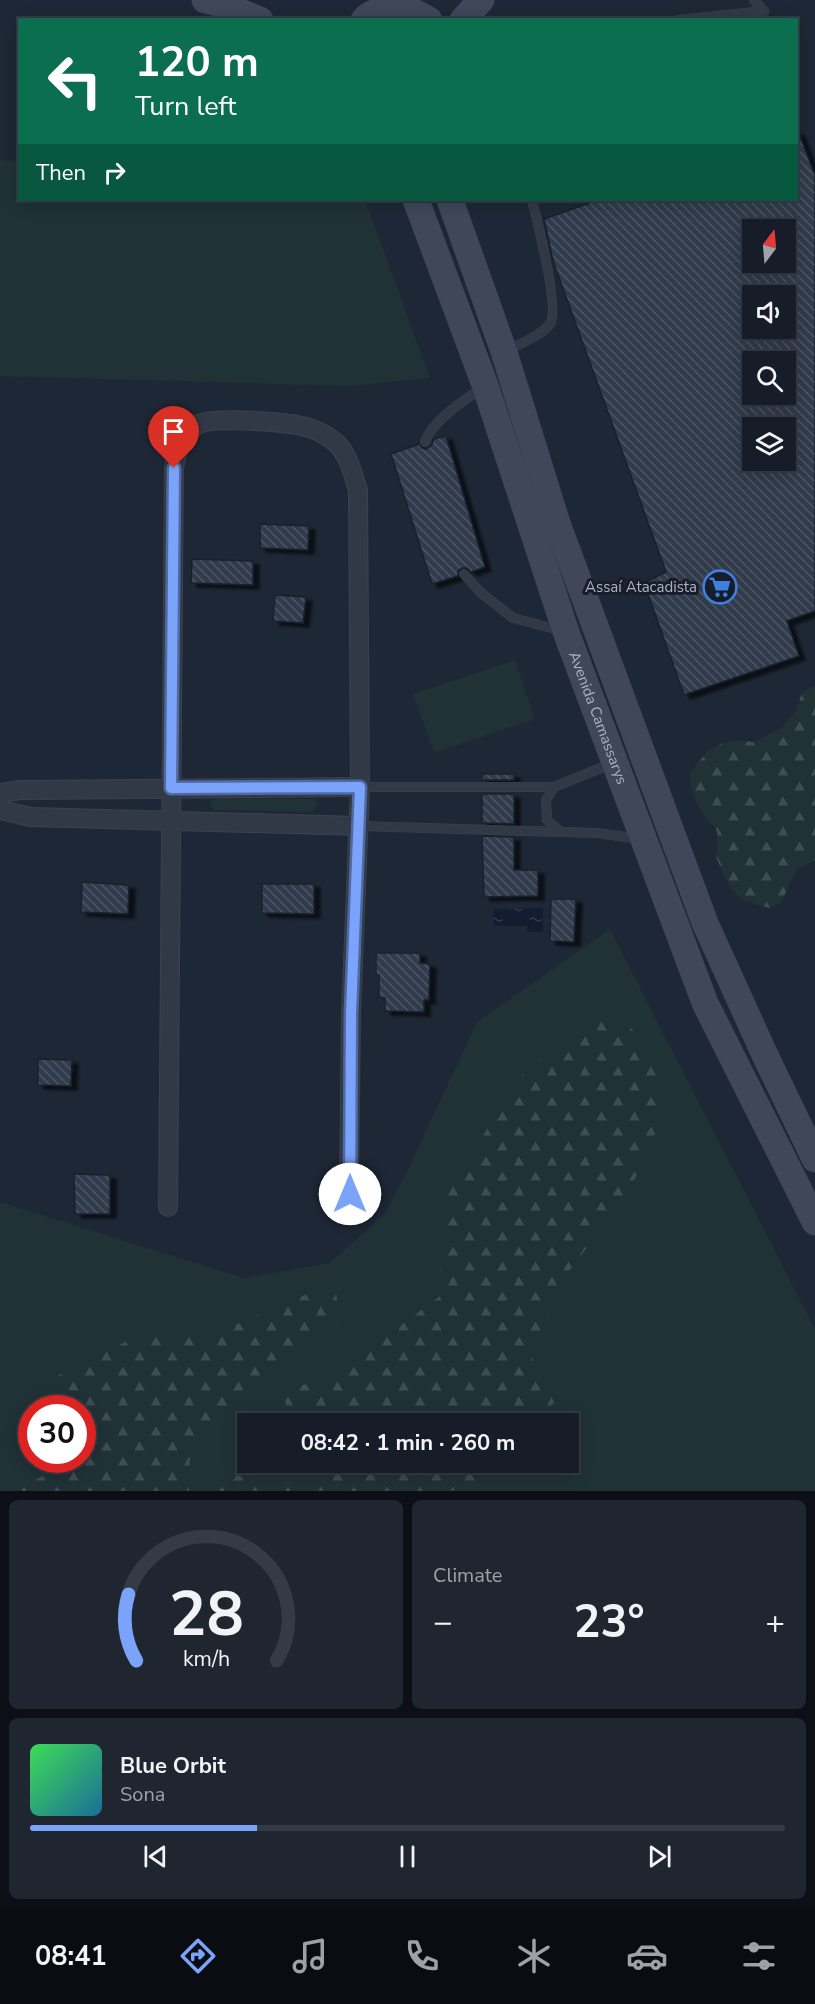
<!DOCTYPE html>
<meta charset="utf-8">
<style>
:root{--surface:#161d28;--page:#1f2630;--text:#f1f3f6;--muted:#9ea2a8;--line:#353b45;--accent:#7aa3f9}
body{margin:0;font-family:"Nunito Sans",sans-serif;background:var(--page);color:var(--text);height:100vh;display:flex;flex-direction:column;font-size:22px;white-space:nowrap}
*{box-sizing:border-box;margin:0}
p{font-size:20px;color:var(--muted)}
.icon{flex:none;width:33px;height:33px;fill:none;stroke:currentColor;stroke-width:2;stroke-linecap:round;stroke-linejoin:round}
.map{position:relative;height:1491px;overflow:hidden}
.side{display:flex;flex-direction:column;gap:9px;padding:9px;background:#0c1016;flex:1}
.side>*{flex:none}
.banner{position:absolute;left:18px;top:18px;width:780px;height:183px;border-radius:0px;box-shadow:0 3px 15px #0003,0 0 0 2px var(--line);background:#0b6e4f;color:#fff;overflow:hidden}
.needle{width:39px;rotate:16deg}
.controls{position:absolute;left:742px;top:219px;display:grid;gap:12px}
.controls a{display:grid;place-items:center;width:54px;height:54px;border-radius:0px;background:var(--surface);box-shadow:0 3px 15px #0003,0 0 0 2px var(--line);font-size:30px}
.speed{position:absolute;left:18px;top:1395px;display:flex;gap:12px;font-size:30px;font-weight:700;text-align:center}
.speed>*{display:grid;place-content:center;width:78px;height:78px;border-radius:50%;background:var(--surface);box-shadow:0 3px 15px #0003,0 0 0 2px var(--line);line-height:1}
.speed .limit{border:9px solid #d22;background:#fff;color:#111}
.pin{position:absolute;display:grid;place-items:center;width:51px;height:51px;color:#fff;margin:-62px -26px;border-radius:50% 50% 50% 0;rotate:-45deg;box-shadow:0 0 6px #0007}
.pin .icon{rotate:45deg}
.me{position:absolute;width:66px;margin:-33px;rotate:0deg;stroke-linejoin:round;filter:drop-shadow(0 0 4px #0008)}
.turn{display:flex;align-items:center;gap:21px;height:126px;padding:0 18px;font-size:27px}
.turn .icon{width:78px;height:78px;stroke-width:2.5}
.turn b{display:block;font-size:42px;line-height:51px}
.then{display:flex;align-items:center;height:57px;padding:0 18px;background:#0003;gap:12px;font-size:22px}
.big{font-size:45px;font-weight:700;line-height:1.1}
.side .widget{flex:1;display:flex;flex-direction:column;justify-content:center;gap:9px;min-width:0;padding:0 21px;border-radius:9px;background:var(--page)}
.side .dial{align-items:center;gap:0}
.dial svg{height:156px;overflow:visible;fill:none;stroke:var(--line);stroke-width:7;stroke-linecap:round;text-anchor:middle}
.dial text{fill:var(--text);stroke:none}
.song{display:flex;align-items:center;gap:18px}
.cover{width:72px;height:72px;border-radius:9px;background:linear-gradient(135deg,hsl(130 70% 55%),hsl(200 70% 35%))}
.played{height:6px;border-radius:3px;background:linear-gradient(90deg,var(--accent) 30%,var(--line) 30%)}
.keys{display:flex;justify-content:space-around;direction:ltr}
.heat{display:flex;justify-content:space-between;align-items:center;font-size:33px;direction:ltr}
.side .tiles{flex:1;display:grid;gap:9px;grid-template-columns:1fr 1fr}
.widget:last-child{grid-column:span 2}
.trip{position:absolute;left:237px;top:1413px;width:342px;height:60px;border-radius:0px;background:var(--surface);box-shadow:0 3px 15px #0003,0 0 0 2px var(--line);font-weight:700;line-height:60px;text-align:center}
.tab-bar{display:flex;height:96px;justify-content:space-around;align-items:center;background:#090c10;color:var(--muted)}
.tab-bar .icon{width:42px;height:42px}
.tab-bar .active{color:var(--accent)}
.tab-bar b{font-size:27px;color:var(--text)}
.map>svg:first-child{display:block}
.grass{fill:#203236;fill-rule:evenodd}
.forest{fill:url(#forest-firs)}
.water{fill:url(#water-ripples)}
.building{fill:url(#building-back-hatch);stroke:#19202c;stroke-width:1.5;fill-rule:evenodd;filter:url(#shadow)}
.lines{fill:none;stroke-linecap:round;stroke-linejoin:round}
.lane-casing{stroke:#3b424f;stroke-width:10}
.street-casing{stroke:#3b424f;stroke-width:20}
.secondary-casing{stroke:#3b424f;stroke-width:27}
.lane{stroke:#323946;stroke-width:9}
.street{stroke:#323946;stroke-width:18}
.secondary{stroke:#3f4759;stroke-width:26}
.route-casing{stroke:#4f6aa2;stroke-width:15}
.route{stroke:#7aa3f9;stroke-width:10}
.labels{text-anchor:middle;stroke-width:6;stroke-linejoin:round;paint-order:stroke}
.poi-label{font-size:15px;fill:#abb3c3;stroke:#171e2a;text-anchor:end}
.street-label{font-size:15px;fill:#abb3c3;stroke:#171e2a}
</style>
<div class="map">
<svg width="815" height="1491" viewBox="0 0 815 1491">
<defs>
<pattern id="forest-firs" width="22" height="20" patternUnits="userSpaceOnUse" patternTransform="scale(1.5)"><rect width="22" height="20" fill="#203236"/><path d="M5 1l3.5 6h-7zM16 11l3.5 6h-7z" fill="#3e4d51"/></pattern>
<pattern id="water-ripples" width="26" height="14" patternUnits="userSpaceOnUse" patternTransform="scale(1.5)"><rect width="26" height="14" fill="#121d32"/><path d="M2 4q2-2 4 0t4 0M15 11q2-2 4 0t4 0" fill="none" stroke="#323b4e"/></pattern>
<pattern id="building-back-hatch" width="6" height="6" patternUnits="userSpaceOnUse" patternTransform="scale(1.5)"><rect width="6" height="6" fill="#303a4c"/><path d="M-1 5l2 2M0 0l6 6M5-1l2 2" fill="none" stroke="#4b5464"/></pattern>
<filter id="shadow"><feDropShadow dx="6" dy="4" stdDeviation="1.5" flood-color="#0009"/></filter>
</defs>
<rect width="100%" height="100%" fill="#1e2735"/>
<g class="grass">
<polygon points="0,160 19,161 20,200 365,200 430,378 348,386 0,376"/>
<polygon points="515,660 535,719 434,753 413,694"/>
<polygon points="217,798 314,799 317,804 316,810 311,812 214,810 209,805 212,800"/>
<path d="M610,929L815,1329V1491H0V1202L244,1278L330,1263L385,1213L406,1173L477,1022ZM32,1408H82V1460H32ZM248,1424H568V1462H248Z"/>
</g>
<g class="forest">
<path d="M815,686V860L796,870L781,903L769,908L742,900L729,886L716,857L718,838L716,828C699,815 691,793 689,773L709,750L723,743L737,740L753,742L781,728L796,711L802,692Z"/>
<polygon points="600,1007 642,1036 663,1092 652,1150 618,1207 563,1279 530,1354 554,1402 542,1423 300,1423 290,1414 281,1391 321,1380 373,1346 439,1297 444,1200 501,1106 526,1069 563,1044"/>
<polygon points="335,1285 340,1321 285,1358 190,1454 189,1491 17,1491 54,1469 54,1460 82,1460 82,1408 53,1408 48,1381 78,1364 130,1340 224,1330 299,1297"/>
<polygon points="329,1463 329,1462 521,1463 519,1466 451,1491 194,1491 225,1473 285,1485 332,1479"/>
</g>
<polygon class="water" points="543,908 543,932 527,932 527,926 494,926 493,909"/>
<g class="building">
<path d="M796,131H798L815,175V611L787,621L799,656L684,695L644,583L666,572L553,261L544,219L598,200H796ZM753,230H786V262H753ZM753,296H786V328H753ZM753,362H786V394H753ZM753,428H786V460H753Z"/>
<polygon points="446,436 485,567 471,572 467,568 462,568 458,571 458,576 432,584 391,454 419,444 422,448 426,449 431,446 434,439"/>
<polygon points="260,524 309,526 308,550 260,548"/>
<polygon points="192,559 253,561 253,585 191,583"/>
<polygon points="275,595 306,597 303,623 273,621"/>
<rect x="482" y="774" width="32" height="6"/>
<polygon points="482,794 514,794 514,824 482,823"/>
<polygon points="482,836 514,837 514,870 538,870 538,896 484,897"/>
<polygon points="82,882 129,885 128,914 81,912"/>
<polygon points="262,884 314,884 314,914 262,913"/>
<polygon points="551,899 576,899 574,942 550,941"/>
<polygon points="376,953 420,953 420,963 430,964 429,1000 424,1000 424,1012 385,1011 385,998 379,998 379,975 376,975"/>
<polygon points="38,1059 72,1060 71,1086 38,1085"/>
<polygon points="74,1174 110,1175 110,1214 75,1214"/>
</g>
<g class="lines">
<defs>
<g id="lane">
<polyline points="754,0 764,11"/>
<polyline points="678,20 764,11"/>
<path d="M506,351C519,344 541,336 550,324C560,309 537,220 532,200"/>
<path d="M425,442C433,420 465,400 483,387"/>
<polyline points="464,574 480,592 513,618 563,631"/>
<polyline points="360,787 554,787 613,763"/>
<polyline points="554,787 546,800 547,820 561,832"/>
<polyline points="359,826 597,833 641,839"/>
</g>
<g id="street">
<polyline points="0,793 20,790 360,787"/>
<polyline points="0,810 31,817 359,826"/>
<path d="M168,1207L174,468C177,451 181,435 197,425C212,416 288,422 306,427C314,429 324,434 331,439C348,450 352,472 358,490L360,787L351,1013L349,1194"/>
</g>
<g id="secondary">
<polyline points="205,0 221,4 260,20"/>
<path d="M364,20C368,15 371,14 376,12C400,2 407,8 429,20"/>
<polyline points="463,20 481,0"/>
<path id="s1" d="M416,200L485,385L566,632L705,1003L815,1222"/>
<polyline points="450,200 504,352 557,523 705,923 764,1053 815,1159"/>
</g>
</defs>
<use href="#lane" class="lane-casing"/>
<use href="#street" class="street-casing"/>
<use href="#secondary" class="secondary-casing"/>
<use href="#lane" class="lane"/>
<use href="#street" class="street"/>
<use href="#secondary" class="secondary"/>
</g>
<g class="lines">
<defs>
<polyline id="route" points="174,468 171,788 360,787 351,1013 350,1194"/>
</defs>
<use href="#route" class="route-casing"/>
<use href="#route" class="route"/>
</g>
<defs>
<symbol id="supermarket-ring" viewBox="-11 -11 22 22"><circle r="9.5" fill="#171e2a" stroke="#3f7fe0" stroke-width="1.5"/><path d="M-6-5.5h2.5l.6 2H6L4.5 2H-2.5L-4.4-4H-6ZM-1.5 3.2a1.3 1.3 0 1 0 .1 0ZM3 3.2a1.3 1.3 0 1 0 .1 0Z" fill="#3f7fe0"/></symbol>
</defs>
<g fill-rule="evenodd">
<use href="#supermarket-ring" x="701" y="568" width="38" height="38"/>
</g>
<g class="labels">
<g class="poi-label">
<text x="697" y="592">Assaí Atacadista</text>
</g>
<g class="street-label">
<text dy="5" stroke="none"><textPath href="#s1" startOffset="549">Avenida Camassarys</textPath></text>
</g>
</g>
</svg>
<div class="controls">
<a><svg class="needle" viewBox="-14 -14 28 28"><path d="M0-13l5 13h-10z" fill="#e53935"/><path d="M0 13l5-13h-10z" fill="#9ea2a8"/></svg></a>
<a><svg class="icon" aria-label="sound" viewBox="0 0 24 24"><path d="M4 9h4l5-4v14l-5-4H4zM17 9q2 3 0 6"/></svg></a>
<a><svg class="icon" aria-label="search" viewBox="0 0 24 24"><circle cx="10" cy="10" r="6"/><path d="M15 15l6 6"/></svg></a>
<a><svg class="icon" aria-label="layers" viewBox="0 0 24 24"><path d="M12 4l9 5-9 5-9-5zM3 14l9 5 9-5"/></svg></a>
</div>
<div class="speed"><div class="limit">30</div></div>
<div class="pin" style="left:174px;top:468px;background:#d93025"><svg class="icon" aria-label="arrive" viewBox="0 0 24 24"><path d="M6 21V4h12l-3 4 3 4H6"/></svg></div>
<svg class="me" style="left:350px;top:1194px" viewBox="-20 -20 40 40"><circle r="19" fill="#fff"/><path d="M0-13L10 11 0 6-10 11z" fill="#7aa3f9"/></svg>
<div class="trip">08:42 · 1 min · 260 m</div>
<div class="banner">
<div class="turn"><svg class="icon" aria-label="left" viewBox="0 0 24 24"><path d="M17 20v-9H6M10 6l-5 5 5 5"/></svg><div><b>120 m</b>Turn left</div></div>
<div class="then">Then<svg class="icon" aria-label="right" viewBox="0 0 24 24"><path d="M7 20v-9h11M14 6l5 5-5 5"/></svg></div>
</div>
</div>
<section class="side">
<div class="tiles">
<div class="widget dial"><svg viewBox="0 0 100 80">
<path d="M14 69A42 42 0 1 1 86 69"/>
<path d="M14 69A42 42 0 0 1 10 35" stroke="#7aa3f9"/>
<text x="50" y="56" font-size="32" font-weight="700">28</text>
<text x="50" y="72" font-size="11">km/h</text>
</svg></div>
<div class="widget"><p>Climate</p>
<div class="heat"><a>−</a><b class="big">23°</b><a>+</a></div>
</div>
<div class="widget">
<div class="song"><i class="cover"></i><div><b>Blue Orbit</b><p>Sona</p></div></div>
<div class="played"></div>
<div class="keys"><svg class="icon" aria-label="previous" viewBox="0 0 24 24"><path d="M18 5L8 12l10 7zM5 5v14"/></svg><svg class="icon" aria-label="pause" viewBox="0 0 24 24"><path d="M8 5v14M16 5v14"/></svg><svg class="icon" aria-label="next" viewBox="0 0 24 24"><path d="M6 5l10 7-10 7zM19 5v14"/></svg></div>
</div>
</div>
</section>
<nav class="tab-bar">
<b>08:41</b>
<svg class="icon active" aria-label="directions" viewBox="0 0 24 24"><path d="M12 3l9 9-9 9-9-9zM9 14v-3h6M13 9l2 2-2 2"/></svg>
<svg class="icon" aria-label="music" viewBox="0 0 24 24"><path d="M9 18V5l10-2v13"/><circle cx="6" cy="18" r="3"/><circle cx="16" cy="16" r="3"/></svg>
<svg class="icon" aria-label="phone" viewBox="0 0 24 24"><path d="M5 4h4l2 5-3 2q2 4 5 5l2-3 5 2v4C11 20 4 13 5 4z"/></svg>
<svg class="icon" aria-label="climate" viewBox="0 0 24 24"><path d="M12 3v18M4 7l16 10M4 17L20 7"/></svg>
<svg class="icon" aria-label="car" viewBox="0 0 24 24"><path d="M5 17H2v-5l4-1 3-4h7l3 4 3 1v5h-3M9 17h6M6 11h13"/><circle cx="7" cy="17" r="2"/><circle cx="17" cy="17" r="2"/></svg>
<svg class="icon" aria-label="filters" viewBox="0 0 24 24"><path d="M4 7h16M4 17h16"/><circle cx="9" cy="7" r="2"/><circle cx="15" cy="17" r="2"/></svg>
</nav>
